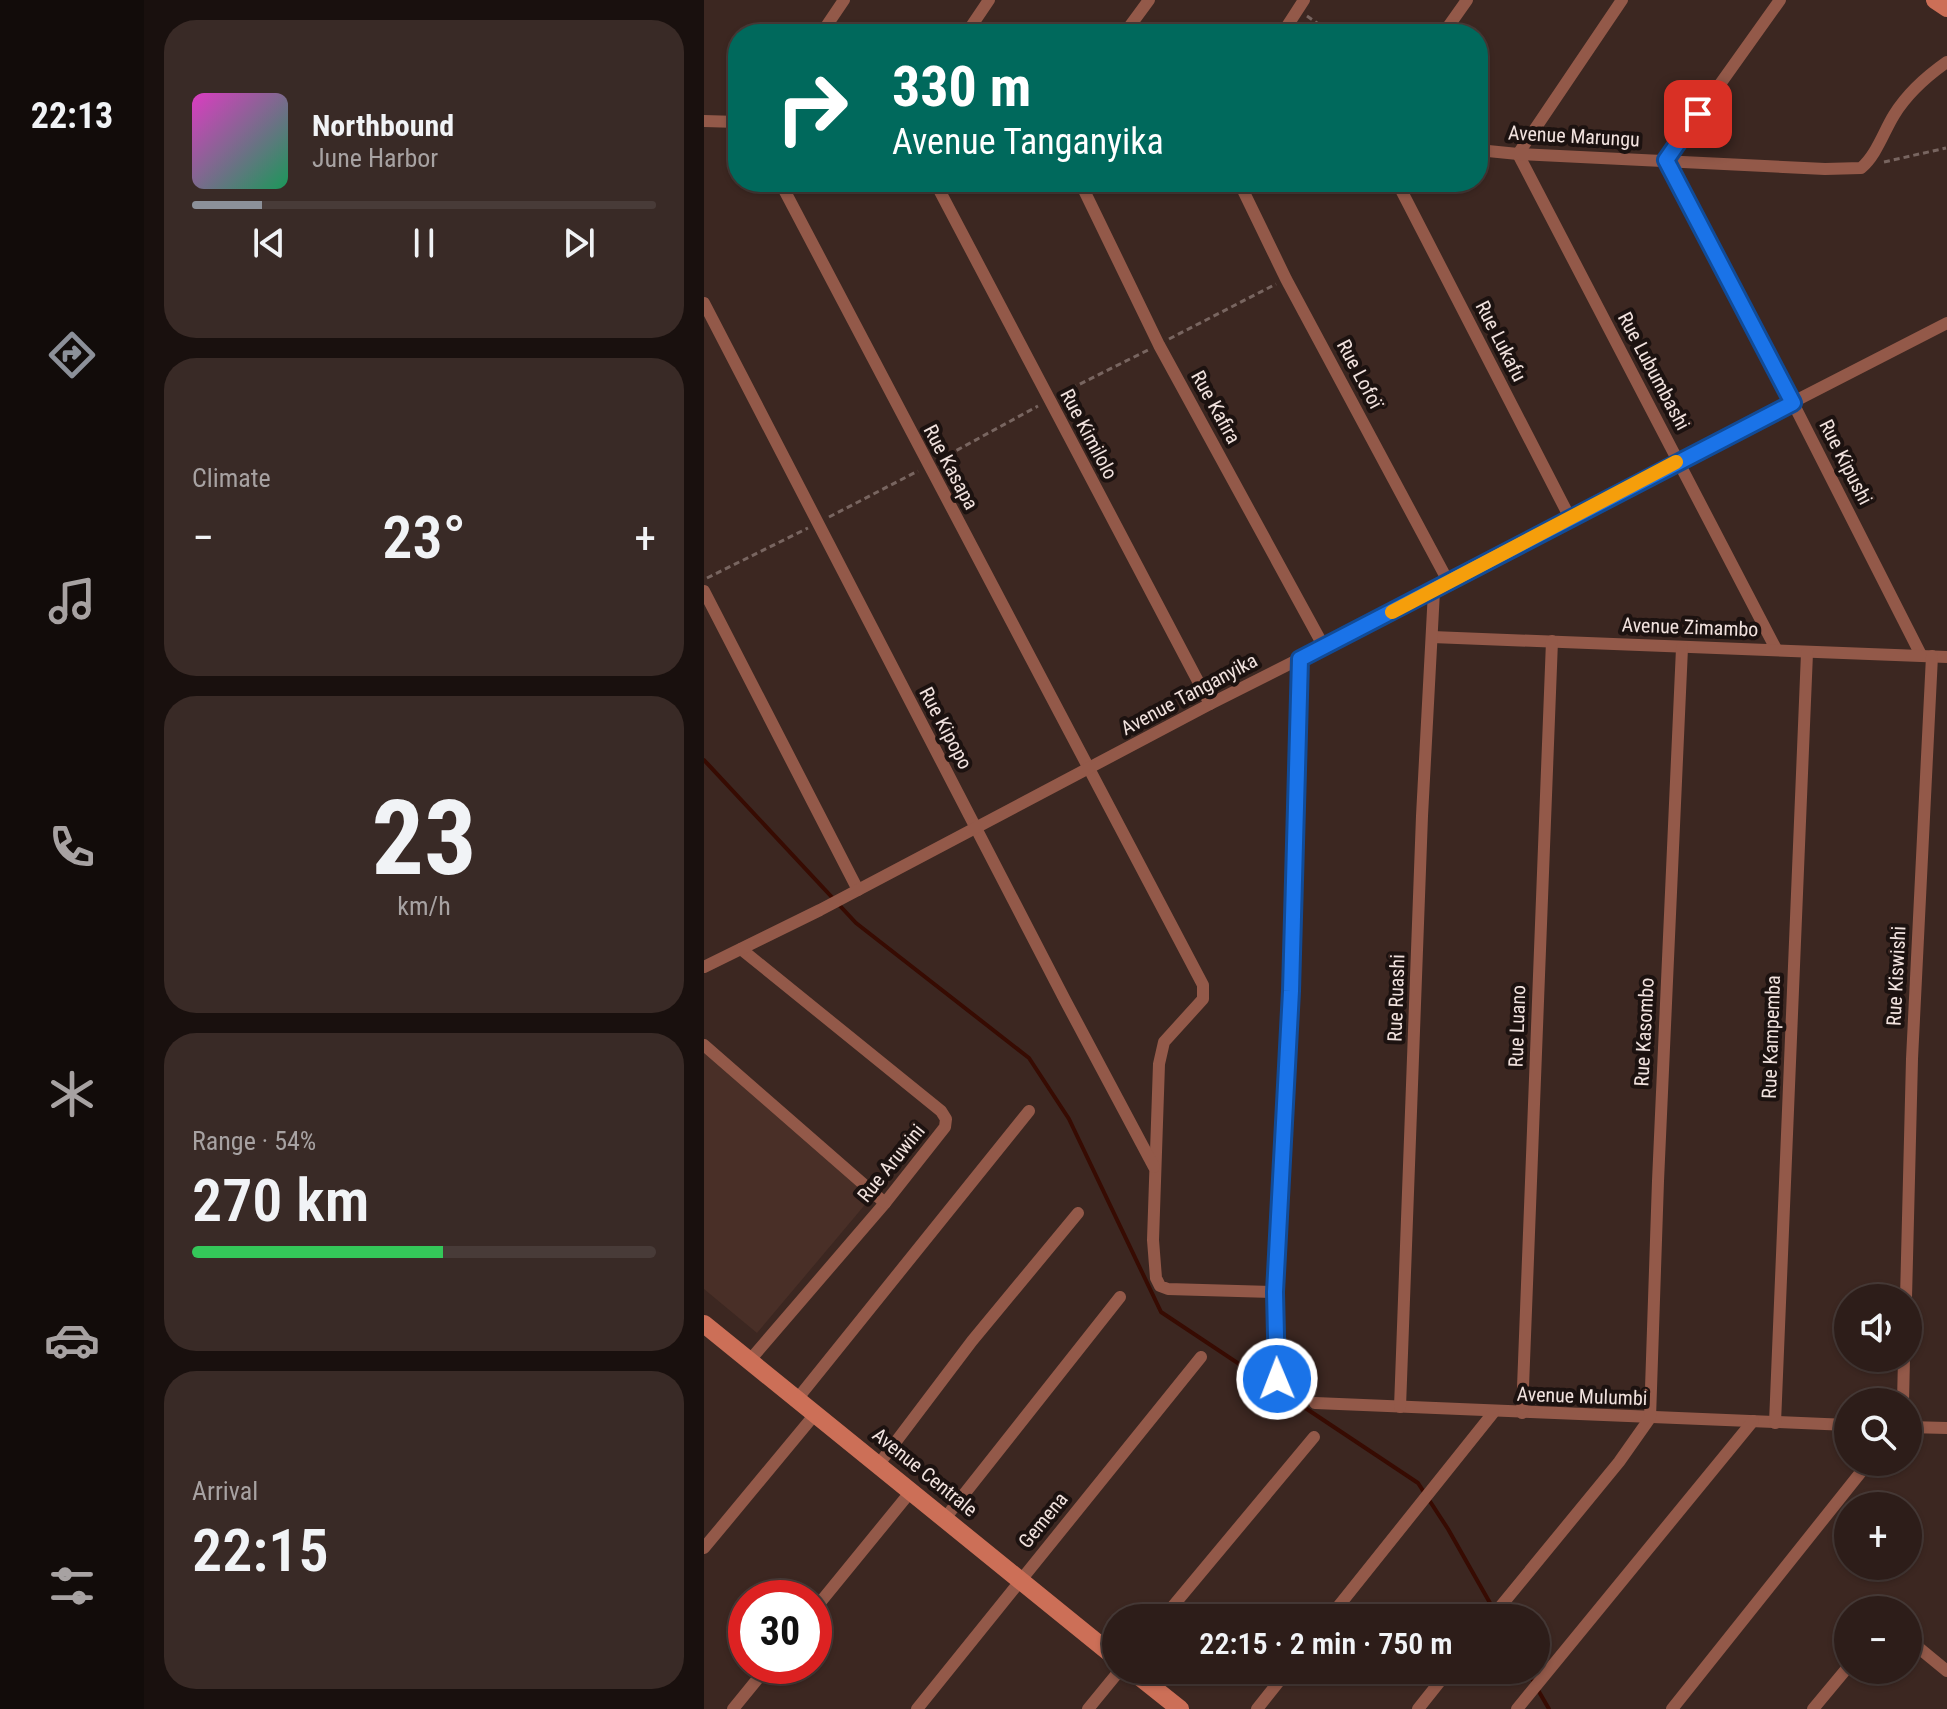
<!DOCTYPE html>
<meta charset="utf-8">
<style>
:root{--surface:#2d1d19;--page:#392a26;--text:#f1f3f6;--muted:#a7a2a2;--line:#483b38;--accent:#8c9099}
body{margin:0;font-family:"Roboto Condensed",sans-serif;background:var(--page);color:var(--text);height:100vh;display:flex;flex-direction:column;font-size:30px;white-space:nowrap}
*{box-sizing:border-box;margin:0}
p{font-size:26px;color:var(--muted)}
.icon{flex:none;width:44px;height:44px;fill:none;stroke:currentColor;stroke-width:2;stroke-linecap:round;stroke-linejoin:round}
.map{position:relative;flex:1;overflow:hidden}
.side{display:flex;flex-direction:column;gap:20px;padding:20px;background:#19100e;width:560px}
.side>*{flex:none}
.hud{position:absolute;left:24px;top:24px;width:760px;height:168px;border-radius:32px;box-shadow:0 2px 6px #0004,0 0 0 2px var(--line);background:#00695c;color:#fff;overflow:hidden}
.controls{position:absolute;left:1130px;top:1284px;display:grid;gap:16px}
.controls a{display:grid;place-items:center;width:88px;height:88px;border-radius:50%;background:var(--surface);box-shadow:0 2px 6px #0004,0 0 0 2px var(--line);font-size:40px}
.speed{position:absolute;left:24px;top:1580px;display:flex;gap:16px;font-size:40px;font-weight:700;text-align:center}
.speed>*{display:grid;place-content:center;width:104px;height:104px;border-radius:50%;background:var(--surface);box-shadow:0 2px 6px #0004,0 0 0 2px var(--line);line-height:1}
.speed .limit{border:12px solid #d22;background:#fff;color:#111}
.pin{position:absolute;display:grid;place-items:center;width:68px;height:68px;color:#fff;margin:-34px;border-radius:16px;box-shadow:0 4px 12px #0006}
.me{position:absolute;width:88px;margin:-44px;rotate:359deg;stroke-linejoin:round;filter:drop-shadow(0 0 6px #0008)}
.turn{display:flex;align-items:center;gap:28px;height:168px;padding:0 32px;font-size:36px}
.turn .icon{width:104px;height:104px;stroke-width:2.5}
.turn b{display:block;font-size:56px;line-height:68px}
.big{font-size:60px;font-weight:600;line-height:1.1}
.side .card{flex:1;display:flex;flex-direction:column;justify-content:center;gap:12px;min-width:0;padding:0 28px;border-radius:32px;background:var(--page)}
.side .dial{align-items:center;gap:0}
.dial b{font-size:104px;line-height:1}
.song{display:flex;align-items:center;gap:24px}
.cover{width:96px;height:96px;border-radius:12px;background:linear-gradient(135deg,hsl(310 70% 55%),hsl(150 70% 35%))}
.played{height:8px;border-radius:4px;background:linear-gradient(90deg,var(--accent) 15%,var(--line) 15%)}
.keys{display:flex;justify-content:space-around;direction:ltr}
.heat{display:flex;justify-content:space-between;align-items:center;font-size:44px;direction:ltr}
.charge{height:12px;border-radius:6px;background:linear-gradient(90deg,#34c759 54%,var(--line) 0)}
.trip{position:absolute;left:398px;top:1604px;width:448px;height:80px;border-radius:40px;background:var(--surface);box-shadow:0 2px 6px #0004,0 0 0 2px var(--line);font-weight:600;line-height:80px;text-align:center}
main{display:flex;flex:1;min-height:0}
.dock{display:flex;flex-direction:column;width:144px;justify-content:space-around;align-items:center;background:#120c0a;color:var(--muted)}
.dock .icon{width:56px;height:56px}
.dock .selected{color:var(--accent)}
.dock b{font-size:36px;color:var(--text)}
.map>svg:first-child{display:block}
.built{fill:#492f27}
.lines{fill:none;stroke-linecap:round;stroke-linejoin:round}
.stream{stroke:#370b02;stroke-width:4}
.path{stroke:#786560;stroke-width:3;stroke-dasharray:6 4;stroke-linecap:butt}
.street{stroke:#935949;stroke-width:12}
.secondary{stroke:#cc6f57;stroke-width:18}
.route-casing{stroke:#114b97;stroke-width:20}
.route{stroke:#1a73e8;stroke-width:14}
.slow{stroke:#f59e0b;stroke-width:14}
.labels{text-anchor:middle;stroke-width:8;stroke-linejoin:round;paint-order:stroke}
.street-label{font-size:20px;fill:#f1e2de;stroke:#1c1210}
</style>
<main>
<nav class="dock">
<b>22:13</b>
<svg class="icon selected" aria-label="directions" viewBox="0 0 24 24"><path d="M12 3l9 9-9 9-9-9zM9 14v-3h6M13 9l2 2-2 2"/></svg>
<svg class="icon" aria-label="music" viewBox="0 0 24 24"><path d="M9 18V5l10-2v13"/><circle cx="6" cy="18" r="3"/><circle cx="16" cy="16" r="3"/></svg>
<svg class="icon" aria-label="phone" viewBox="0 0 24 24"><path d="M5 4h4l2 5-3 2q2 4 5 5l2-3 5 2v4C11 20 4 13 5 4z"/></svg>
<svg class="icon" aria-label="climate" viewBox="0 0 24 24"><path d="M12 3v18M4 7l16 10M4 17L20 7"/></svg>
<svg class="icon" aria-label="car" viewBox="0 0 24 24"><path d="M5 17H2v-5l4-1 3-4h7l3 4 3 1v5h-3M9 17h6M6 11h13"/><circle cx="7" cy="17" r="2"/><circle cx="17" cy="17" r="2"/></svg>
<svg class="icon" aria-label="filters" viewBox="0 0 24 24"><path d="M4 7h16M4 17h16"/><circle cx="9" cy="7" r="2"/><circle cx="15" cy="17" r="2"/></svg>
</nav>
<section class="side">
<div class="card">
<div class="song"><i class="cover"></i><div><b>Northbound</b><p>June Harbor</p></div></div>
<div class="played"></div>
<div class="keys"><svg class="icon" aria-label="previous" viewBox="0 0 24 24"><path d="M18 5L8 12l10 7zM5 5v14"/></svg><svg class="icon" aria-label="pause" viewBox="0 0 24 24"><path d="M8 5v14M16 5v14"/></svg><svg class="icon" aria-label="next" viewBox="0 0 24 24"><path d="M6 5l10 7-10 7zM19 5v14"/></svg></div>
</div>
<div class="card"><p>Climate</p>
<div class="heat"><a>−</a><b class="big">23°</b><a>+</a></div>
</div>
<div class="card dial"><b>23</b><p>km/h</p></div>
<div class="card"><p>Range · 54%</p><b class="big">270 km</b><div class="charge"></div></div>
<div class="card"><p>Arrival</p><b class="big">22:15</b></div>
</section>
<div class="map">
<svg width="1243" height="1709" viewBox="0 0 1243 1709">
<rect width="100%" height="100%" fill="#3c2721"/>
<polygon class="built" points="0,1050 170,1194 53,1333 0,1289"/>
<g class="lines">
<g class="stream">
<polyline points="0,760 152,923 325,1058 365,1119 457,1312 714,1483 744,1529 790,1610"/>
<polyline points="823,1670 830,1682"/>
<polyline points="834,1690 845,1709"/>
</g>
<g class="path">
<polyline points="603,16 629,34"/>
<polyline points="1180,162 1242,148"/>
<polyline points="465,339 572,284"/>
<polyline points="358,393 444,350"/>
<polyline points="235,460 334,406"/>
<polyline points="125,517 214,471"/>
<polyline points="3,578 104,528"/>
</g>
<g class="street">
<polyline points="918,0 814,154 1072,649"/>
<polyline points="1076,0 962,160 1089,403 1217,655"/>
<polyline points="117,34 140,0"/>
<polyline points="262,34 285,0"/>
<polyline points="420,34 445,0"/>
<polyline points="578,34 600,0"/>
<polyline points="739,34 763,0"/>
<polyline points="0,121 34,122"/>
<path d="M774,150L814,154L1121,169L1157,168C1172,156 1180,131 1190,115C1203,94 1223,76 1243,62"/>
<polyline points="76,182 499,985 499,999 460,1042 455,1064 449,1240 452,1278 456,1286 464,1289 571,1292"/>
<polyline points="231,182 506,704"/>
<polyline points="376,182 455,345 620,647"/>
<polyline points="535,182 582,279 745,583"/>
<polyline points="693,182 866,518"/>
<polyline points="0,303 361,1000 450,1167"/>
<polyline points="0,591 154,890"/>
<polyline points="728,637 1243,657"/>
<polyline points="37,949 237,1111 242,1119 241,1127 181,1203 46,1360"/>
<polyline points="0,967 116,910 506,704 730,591 974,461 1243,323"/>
<polyline points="0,1045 181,1203"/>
<polyline points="1202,1298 1208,1059 1228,656"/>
<polyline points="573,1379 571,1292 587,991 596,659"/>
<polyline points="94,1398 325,1111"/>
<polyline points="1199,1402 1200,1358"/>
<polyline points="611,1403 1144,1425"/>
<polyline points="696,1407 718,816 730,591"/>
<polyline points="818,1413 848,641"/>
<polyline points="1071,1423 1103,653"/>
<polyline points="1204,1427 1243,1428"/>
<polyline points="175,1464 268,1341 374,1213"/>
<polyline points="242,1517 416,1297"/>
<polyline points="0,1548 112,1413"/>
<polyline points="110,1610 208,1490"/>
<polyline points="459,1618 610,1437"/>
<polyline points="625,1618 789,1413"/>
<polyline points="787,1618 915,1462 946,1418 954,1181 978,648"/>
<polyline points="1204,1639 1243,1671"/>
<polyline points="29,1709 64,1666"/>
<polyline points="213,1709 497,1357"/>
<polyline points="384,1709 416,1670"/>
<polyline points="553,1709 584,1670"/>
<polyline points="714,1709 745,1670"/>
<polyline points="813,1709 1049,1421"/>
<polyline points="968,1709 1165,1462"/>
<polyline points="1109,1709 1144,1667"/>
</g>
<g class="secondary">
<polyline points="1231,0 1243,8"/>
<polyline points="0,1324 412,1658"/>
<polyline points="427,1670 476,1709"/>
</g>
</g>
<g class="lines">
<defs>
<polyline id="route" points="573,1379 571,1292 587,991 596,659 1089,403 962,160 994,114"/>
</defs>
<use href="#route" class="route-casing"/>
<use href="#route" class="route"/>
<polyline class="slow" points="688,612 972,462"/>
</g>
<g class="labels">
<g class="street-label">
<text transform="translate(870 136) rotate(3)" y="7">Avenue Marungu</text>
<text transform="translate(797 341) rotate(63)" y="7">Rue Lukafu</text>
<text transform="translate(950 371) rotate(62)" y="7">Rue Lubumbashi</text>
<text transform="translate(656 374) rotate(62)" y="7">Rue Lofoï</text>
<text transform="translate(512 407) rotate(61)" y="7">Rue Kafira</text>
<text transform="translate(385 434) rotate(62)" y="7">Rue Kimilolo</text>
<text transform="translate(1142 462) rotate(63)" y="7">Rue Kipushi</text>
<text transform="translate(247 467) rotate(62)" y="7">Rue Kasapa</text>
<text transform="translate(986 627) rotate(2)" y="7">Avenue Zimambo</text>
<text transform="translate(485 694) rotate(-28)" y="7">Avenue Tanganyika</text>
<text transform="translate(242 728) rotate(62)" y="7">Rue Kipopo</text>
<text transform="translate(1192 976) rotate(-87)" y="7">Rue Kiswishi</text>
<text transform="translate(692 998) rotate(-88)" y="7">Rue Ruashi</text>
<text transform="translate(813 1026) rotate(-88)" y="7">Rue Luano</text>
<text transform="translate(940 1032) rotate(-87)" y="7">Rue Kasombo</text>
<text transform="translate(1067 1037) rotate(-88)" y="7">Rue Kampemba</text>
<text transform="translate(187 1163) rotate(-51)" y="7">Rue Aruwini</text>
<text transform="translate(878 1396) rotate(2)" y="7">Avenue Mulumbi</text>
<text transform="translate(221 1472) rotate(39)" y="7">Avenue Centrale</text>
<text transform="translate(339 1520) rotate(-51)" y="7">Gemena</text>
</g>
</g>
</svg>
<div class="controls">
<a><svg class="icon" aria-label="sound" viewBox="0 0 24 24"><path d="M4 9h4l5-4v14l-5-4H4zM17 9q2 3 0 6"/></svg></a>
<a><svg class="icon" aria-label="search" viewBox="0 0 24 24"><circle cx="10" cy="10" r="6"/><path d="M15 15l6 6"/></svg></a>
<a>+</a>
<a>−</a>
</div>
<div class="speed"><div class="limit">30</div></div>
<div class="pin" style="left:994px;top:114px;background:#d93025"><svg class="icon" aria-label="arrive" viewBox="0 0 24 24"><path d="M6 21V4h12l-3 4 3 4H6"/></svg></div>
<svg class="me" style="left:573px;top:1379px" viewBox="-20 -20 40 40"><circle r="17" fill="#1a73e8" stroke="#fff" stroke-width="3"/><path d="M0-11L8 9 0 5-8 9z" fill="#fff"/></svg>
<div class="trip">22:15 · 2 min · 750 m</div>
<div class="hud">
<div class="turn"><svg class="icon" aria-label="right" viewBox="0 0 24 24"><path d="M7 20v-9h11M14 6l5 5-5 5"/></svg><div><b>330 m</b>Avenue Tanganyika</div></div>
</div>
</div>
</main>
